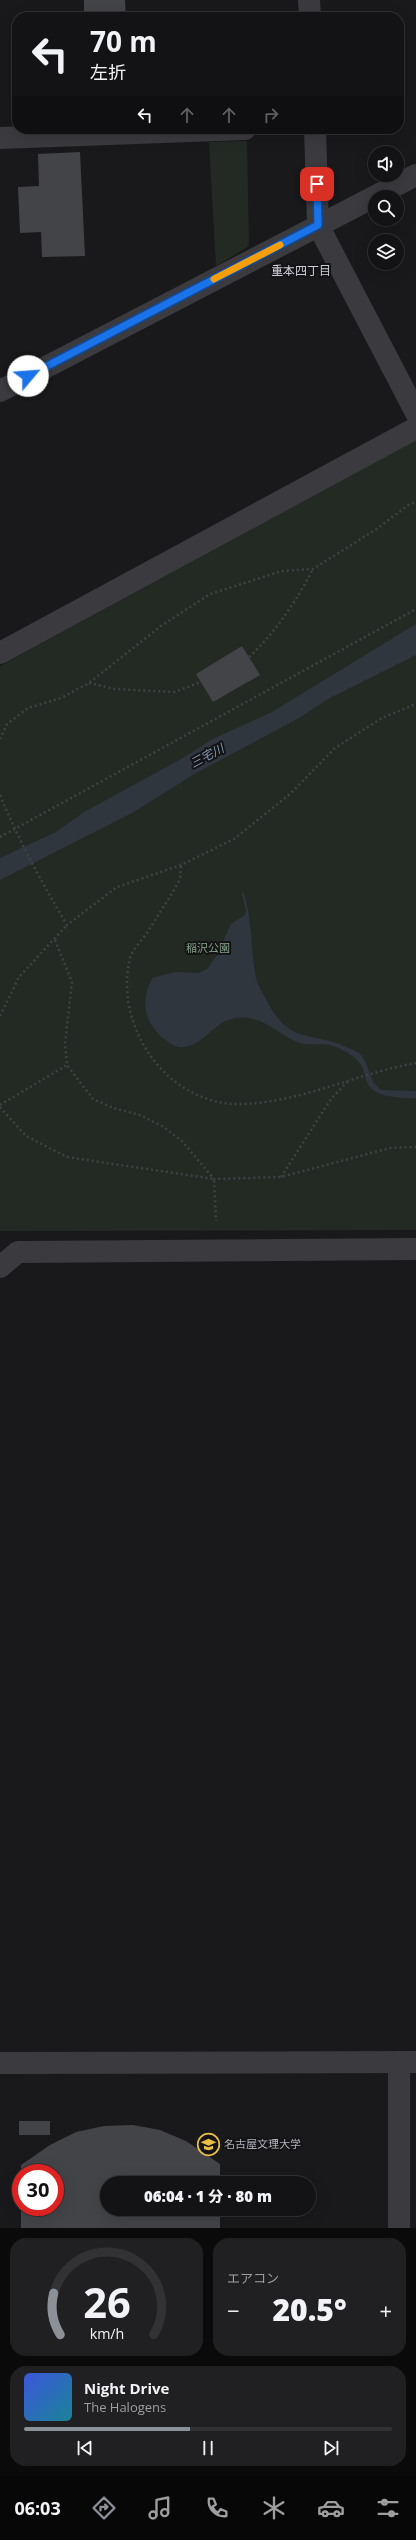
<!DOCTYPE html>
<html lang="ja">
<meta charset="utf-8">
<style>
:root{--surface:#131214;--page:#202022;--text:#f1f3f6;--muted:#9d9ea0;--line:#323234;--accent:#8c9099}
body{margin:0;font-family:"Open Sans","Noto Sans JP",sans-serif;background:var(--page);color:var(--text);height:100vh;display:flex;flex-direction:column;font-size:15px;white-space:nowrap}
*{box-sizing:border-box;margin:0}
p{font-size:13px;color:var(--muted)}
.icon{flex:none;width:22px;height:22px;fill:none;stroke:currentColor;stroke-width:2;stroke-linecap:round;stroke-linejoin:round}
.map{position:relative;height:2228px;overflow:hidden}
.sheet{display:flex;flex-direction:column;gap:10px;padding:10px;background:#0a0a0b;flex:1}
.sheet>*{flex:none}
.top-card{position:absolute;left:12px;top:12px;width:392px;height:122px;border-radius:16px;box-shadow:0 4px 16px #0002,0 0 0 1px var(--line);background:#131214;color:var(--text);overflow:hidden}
.tools{position:absolute;left:368px;top:146px;display:grid;gap:8px}
.tools a{display:grid;place-items:center;width:36px;height:36px;border-radius:50%;background:var(--surface);box-shadow:0 4px 16px #0002,0 0 0 1px var(--line);font-size:20px}
.speed{position:absolute;left:12px;top:2164px;display:flex;gap:8px;font-size:20px;font-weight:700;text-align:center}
.speed>*{display:grid;place-content:center;width:52px;height:52px;border-radius:50%;background:var(--surface);box-shadow:0 4px 16px #0002,0 0 0 1px var(--line);line-height:1}
.speed .limit{border:6px solid #d22;background:#fff;color:#111}
.pin{position:absolute;display:grid;place-items:center;width:34px;height:34px;color:#fff;margin:-17px;border-radius:8px;box-shadow:0 2px 6px #0006}
.me{position:absolute;width:44px;margin:-22px;rotate:63deg;stroke-linejoin:round;filter:drop-shadow(0 0 3px #0008)}
.turn{display:flex;align-items:center;gap:14px;height:84px;padding:0 12px;font-size:18px}
.turn .icon{width:52px;height:52px;stroke-width:2.5}
.turn b{display:block;font-size:28px;line-height:34px}
.lanes{display:flex;align-items:center;height:38px;padding:0 12px;background:#0003;justify-content:center;gap:20px;direction:ltr}
.lanes .off{opacity:.35}
.big{font-size:30px;font-weight:800;line-height:1.1}
.sheet .card{flex:1;display:flex;flex-direction:column;justify-content:center;gap:6px;min-width:0;padding:0 14px;border-radius:16px;background:var(--page)}
.sheet .dial{align-items:center;gap:0}
.dial svg{height:104px;overflow:visible;fill:none;stroke:var(--line);stroke-width:7;stroke-linecap:round;text-anchor:middle}
.dial text{fill:var(--text);stroke:none}
.song{display:flex;align-items:center;gap:12px}
.cover{width:48px;height:48px;border-radius:6px;background:linear-gradient(135deg,hsl(230 70% 55%),hsl(190 70% 35%))}
.played{height:4px;border-radius:2px;background:linear-gradient(90deg,var(--accent) 45%,var(--line) 45%)}
.keys{display:flex;justify-content:space-around;direction:ltr}
.heat{display:flex;justify-content:space-between;align-items:center;font-size:22px;direction:ltr}
.sheet .tiles{flex:1;display:grid;gap:10px;grid-template-columns:1fr 1fr}
.card:last-child{grid-column:span 2}
.trip{position:absolute;left:100px;top:2176px;width:216px;height:40px;border-radius:20px;background:var(--surface);box-shadow:0 4px 16px #0002,0 0 0 1px var(--line);font-weight:800;line-height:40px;text-align:center}
.tab-bar{display:flex;height:64px;justify-content:space-around;align-items:center;background:#080708;color:var(--muted)}
.tab-bar .icon{width:28px;height:28px}
.tab-bar .on{color:var(--accent)}
.tab-bar b{font-size:18px;color:var(--text)}
.map>svg:first-child{display:block}
.green{fill:#232a24}
.water{fill:#2f363e}
.building{fill:#434447}
.lines{fill:none;stroke-linecap:round;stroke-linejoin:round}
.path{stroke:#404146;stroke-width:2.5;stroke-dasharray:2 3;stroke-linecap:butt}
.minor{stroke:#3a3a3f;stroke-width:22}
.route-casing{stroke:#114b97;stroke-width:10}
.route{stroke:#1a73e8;stroke-width:7}
.slow{stroke:#f59e0b;stroke-width:7}
.labels{text-anchor:middle;stroke-width:4;stroke-linejoin:round;paint-order:stroke}
.park-label{font-size:11px;fill:#84a388;stroke:#141315}
.poi-label{font-size:11px;fill:#acafb9;stroke:#141315;text-anchor:start}
.neighbourhood-label{font-size:12px;fill:#ccced6;stroke:#141315}
.water-label{font-size:12px;font-style:italic;fill:#8599b2;stroke:#141315}
</style>
<div class="map">
<svg width="416" height="2228" viewBox="0 0 416 2228">
<rect width="100%" height="100%" fill="#19181a"/>
<g class="green">
<polygon points="247,141 249,246 216,266 209,142"/>
<polygon points="416,440 416,1230 0,1231 0,666"/>
</g>
<g class="water">
<polygon points="416,624 416,655 328,699 299,718 196,773 132,813 0,880 0,858 56,832 84,812 183,758 211,740 272,712"/>
<path d="M243,891C253,920 250,949 256,978C258,987 264,995 268,1003C290,1045 312,1031 346,1047C351,1049 357,1051 360,1054C371,1066 366,1077 381,1090L416,1091V1098C409,1099 402,1098 395,1097C352,1092 377,1070 349,1054C344,1051 338,1047 333,1046C322,1042 308,1047 297,1042C285,1037 268,1023 257,1020C216,1008 211,1044 184,1047C176,1048 169,1043 163,1038C143,1021 141,1001 152,978L175,972L199,973L208,968L217,955L231,924L245,915L246,911L242,894Z"/>
</g>
<g class="building">
<polygon points="84,0 125,0 126,17 84,17"/>
<polygon points="80,152 85,256 42,257 41,232 20,233 18,187 39,186 38,154"/>
<polygon points="242,646 260,675 213,702 196,674"/>
<rect x="19" y="2121" width="31" height="14"/>
<polygon points="133,2125 160,2130 186,2141 220,2164 220,2183 107,2183 107,2209 220,2209 220,2228 21,2228 21,2207 55,2207 55,2173 21,2173 21,2165 50,2145 76,2132 104,2126"/>
</g>
<g class="lines">
<g class="path">
<path d="M249,657C275,633 297,600 313,569"/>
<polyline points="89,683 115,689 174,692 201,682"/>
<polyline points="0,739 7,724 28,708 61,698 89,683 161,626 210,594 282,571 313,569 375,530 410,504 416,502"/>
<path d="M0,795C19,841 42,883 67,925L117,887L181,865L234,839L290,794L335,748L382,718L416,704"/>
<polyline points="0,837 416,609"/>
<path d="M181,866L180,879C170,898 158,915 147,933C142,940 132,950 130,958C113,1028 169,1107 243,1104C302,1102 358,1073 416,1063"/>
<polyline points="55,940 72,982 65,1043 67,1065 93,1099 113,1108 140,1115 162,1126 182,1141 214,1179 281,1177 390,1148 416,1147"/>
<polyline points="0,1016 19,977 67,925"/>
<polyline points="0,1105 67,1065"/>
<polyline points="0,1107 26,1136 67,1157 214,1179 216,1221"/>
<polyline points="281,1177 331,1099 349,1080"/>
</g>
<g class="minor">
<polyline points="309,0 310,17"/>
<polyline points="315,129 318,225 416,413"/>
<polyline points="0,138 245,129"/>
<polyline points="0,391 416,175"/>
<polyline points="0,653 416,428"/>
<polyline points="0,1267 18,1252 416,1249"/>
<polyline points="399,2062 399,2228"/>
<polyline points="0,2063 416,2062"/>
</g>
</g>
<g class="lines">
<defs>
<polyline id="route" points="28,376 318,225 317,184"/>
</defs>
<use href="#route" class="route-casing"/>
<use href="#route" class="route"/>
<polyline class="slow" points="214,279 280,245"/>
</g>
<defs>
<symbol id="university-ring" viewBox="-11 -11 22 22"><circle r="9.5" fill="#141315" stroke="#e8be43" stroke-width="1.5"/><path d="M0-5L7-2L0 1L-7-2ZM-4 1L0 2.5L4 1V4Q0 6-4 4Z" fill="#e8be43"/></symbol>
</defs>
<g fill-rule="evenodd">
<use href="#university-ring" x="196" y="2132" width="25" height="25"/>
</g>
<g class="labels">
<g class="park-label">
<text x="208" y="952">稲沢公園</text>
</g>
<g class="poi-label">
<text x="224" y="2148">名古屋文理大学</text>
</g>
<g class="neighbourhood-label">
<text x="301" y="275">重本四丁目</text>
</g>
<g class="water-label">
<text transform="translate(207 756) rotate(-28)" y="4">三宅川</text>
</g>
</g>
</svg>
<div class="tools">
<a><svg class="icon" aria-label="sound" viewBox="0 0 24 24"><path d="M4 9h4l5-4v14l-5-4H4zM17 9q2 3 0 6"/></svg></a>
<a><svg class="icon" aria-label="search" viewBox="0 0 24 24"><circle cx="10" cy="10" r="6"/><path d="M15 15l6 6"/></svg></a>
<a><svg class="icon" aria-label="layers" viewBox="0 0 24 24"><path d="M12 4l9 5-9 5-9-5zM3 14l9 5 9-5"/></svg></a>
</div>
<div class="speed"><div class="limit">30</div></div>
<div class="pin" style="left:317px;top:184px;background:#d93025"><svg class="icon" aria-label="arrive" viewBox="0 0 24 24"><path d="M6 21V4h12l-3 4 3 4H6"/></svg></div>
<svg class="me" style="left:28px;top:376px" viewBox="-20 -20 40 40"><circle r="19" fill="#fff"/><path d="M0-13L10 11 0 6-10 11z" fill="#1a73e8"/></svg>
<div class="trip">06:04 · 1 分 · 80 m</div>
<div class="top-card">
<div class="turn"><svg class="icon" aria-label="left" viewBox="0 0 24 24"><path d="M17 20v-9H6M10 6l-5 5 5 5"/></svg><div><b>70 m</b>左折</div></div>
<div class="lanes"><svg class="icon" aria-label="left" viewBox="0 0 24 24"><path d="M17 20v-9H6M10 6l-5 5 5 5"/></svg><svg class="icon off" aria-label="ahead" viewBox="0 0 24 24"><path d="M12 20V5M6 11l6-6 6 6"/></svg><svg class="icon off" aria-label="ahead" viewBox="0 0 24 24"><path d="M12 20V5M6 11l6-6 6 6"/></svg><svg class="icon off" aria-label="right" viewBox="0 0 24 24"><path d="M7 20v-9h11M14 6l5 5-5 5"/></svg></div>
</div>
</div>
<section class="sheet">
<div class="tiles">
<div class="card dial"><svg viewBox="0 0 100 80">
<path d="M14 69A42 42 0 1 1 86 69"/>
<path d="M14 69A42 42 0 0 1 9 37" stroke="#8c9099"/>
<text x="50" y="56" font-size="32" font-weight="700">26</text>
<text x="50" y="72" font-size="11">km/h</text>
</svg></div>
<div class="card"><p>エアコン</p>
<div class="heat"><a>−</a><b class="big">20.5°</b><a>+</a></div>
</div>
<div class="card">
<div class="song"><i class="cover"></i><div><b>Night Drive</b><p>The Halogens</p></div></div>
<div class="played"></div>
<div class="keys"><svg class="icon" aria-label="previous" viewBox="0 0 24 24"><path d="M18 5L8 12l10 7zM5 5v14"/></svg><svg class="icon" aria-label="pause" viewBox="0 0 24 24"><path d="M8 5v14M16 5v14"/></svg><svg class="icon" aria-label="next" viewBox="0 0 24 24"><path d="M6 5l10 7-10 7zM19 5v14"/></svg></div>
</div>
</div>
</section>
<nav class="tab-bar">
<b>06:03</b>
<svg class="icon on" aria-label="directions" viewBox="0 0 24 24"><path d="M12 3l9 9-9 9-9-9zM9 14v-3h6M13 9l2 2-2 2"/></svg>
<svg class="icon" aria-label="music" viewBox="0 0 24 24"><path d="M9 18V5l10-2v13"/><circle cx="6" cy="18" r="3"/><circle cx="16" cy="16" r="3"/></svg>
<svg class="icon" aria-label="phone" viewBox="0 0 24 24"><path d="M5 4h4l2 5-3 2q2 4 5 5l2-3 5 2v4C11 20 4 13 5 4z"/></svg>
<svg class="icon" aria-label="climate" viewBox="0 0 24 24"><path d="M12 3v18M4 7l16 10M4 17L20 7"/></svg>
<svg class="icon" aria-label="car" viewBox="0 0 24 24"><path d="M5 17H2v-5l4-1 3-4h7l3 4 3 1v5h-3M9 17h6M6 11h13"/><circle cx="7" cy="17" r="2"/><circle cx="17" cy="17" r="2"/></svg>
<svg class="icon" aria-label="filters" viewBox="0 0 24 24"><path d="M4 7h16M4 17h16"/><circle cx="9" cy="7" r="2"/><circle cx="15" cy="17" r="2"/></svg>
</nav>
